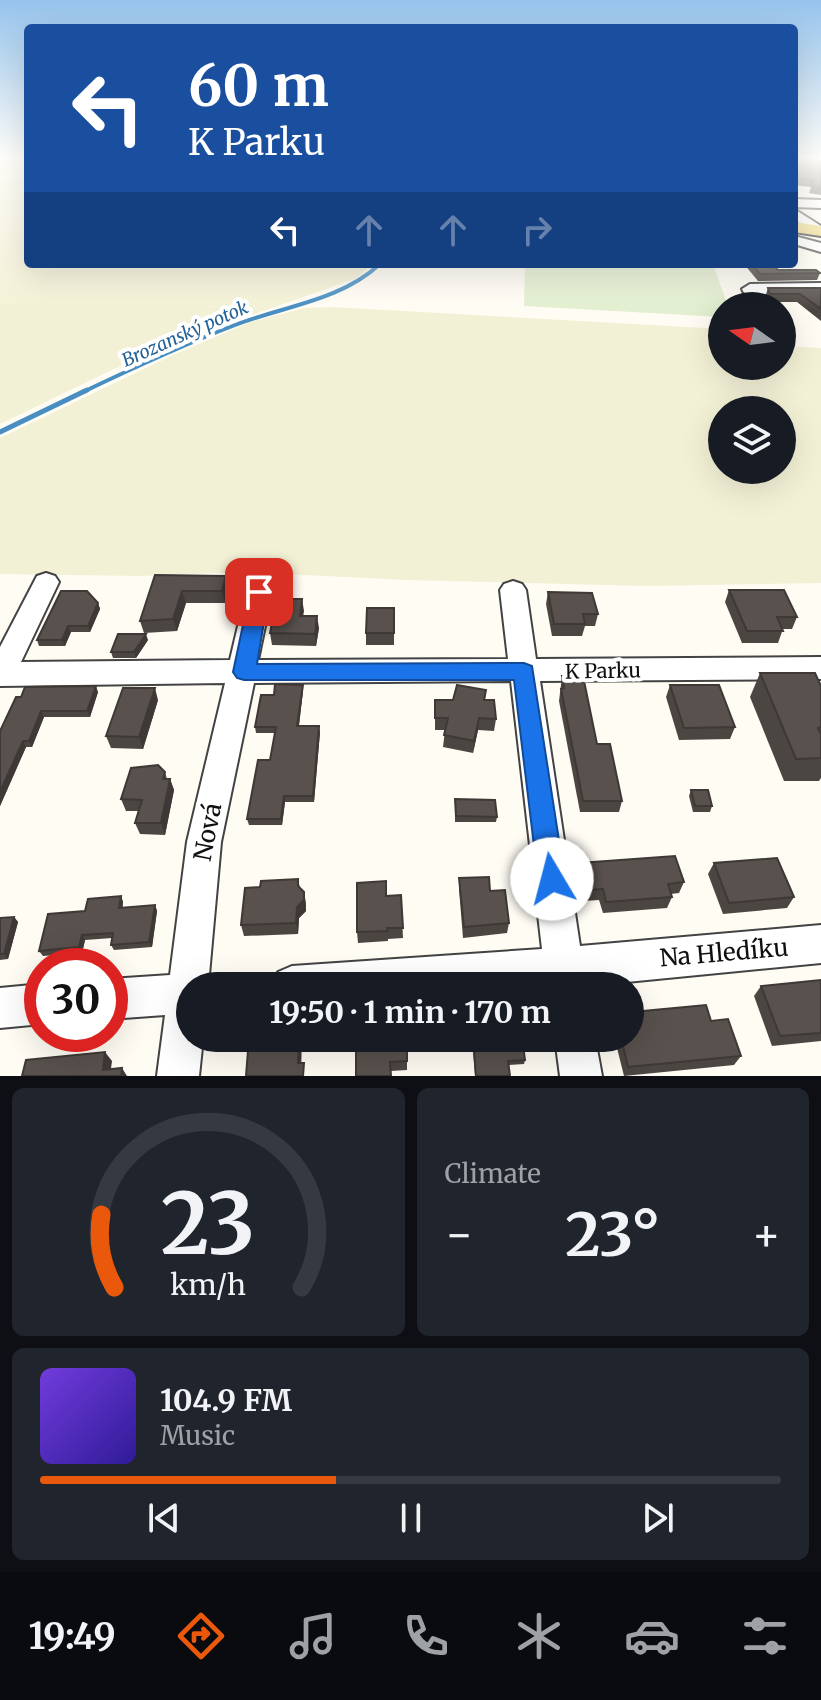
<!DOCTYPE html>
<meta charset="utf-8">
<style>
:root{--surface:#171b24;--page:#20242c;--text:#f1f3f6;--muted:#9ea1a6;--line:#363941;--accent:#ea580c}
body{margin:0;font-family:Merriweather,serif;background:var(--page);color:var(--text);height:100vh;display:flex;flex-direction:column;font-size:30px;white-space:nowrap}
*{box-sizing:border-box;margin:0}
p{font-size:26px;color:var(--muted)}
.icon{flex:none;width:44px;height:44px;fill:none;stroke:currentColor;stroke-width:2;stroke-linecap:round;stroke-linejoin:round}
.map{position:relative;height:1076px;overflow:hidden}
.details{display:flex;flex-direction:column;gap:12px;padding:12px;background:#0d0f14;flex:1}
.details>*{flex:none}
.banner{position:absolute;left:24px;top:24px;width:774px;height:244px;border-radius:8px;box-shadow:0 8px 32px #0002;background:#1a4fa0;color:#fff;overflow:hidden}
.needle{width:52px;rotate:284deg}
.controls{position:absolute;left:708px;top:292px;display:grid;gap:16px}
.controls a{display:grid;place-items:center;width:88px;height:88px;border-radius:50%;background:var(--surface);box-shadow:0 8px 32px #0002;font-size:40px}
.speed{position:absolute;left:24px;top:948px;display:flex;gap:16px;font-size:40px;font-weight:700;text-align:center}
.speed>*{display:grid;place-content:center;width:104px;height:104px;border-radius:50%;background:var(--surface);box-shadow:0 8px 32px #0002;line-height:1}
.speed .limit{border:12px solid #d22;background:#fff;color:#111}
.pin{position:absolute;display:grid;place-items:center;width:68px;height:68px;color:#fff;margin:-34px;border-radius:16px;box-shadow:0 4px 12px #0006}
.me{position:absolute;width:88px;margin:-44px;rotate:352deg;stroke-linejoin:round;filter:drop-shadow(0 0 6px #0008)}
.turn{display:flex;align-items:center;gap:28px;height:168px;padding:0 32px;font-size:36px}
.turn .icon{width:104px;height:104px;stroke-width:2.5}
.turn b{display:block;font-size:56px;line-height:68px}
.lanes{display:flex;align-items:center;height:76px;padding:0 32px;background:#0003;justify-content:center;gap:40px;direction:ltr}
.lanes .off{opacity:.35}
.big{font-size:60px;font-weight:700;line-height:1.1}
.details .widget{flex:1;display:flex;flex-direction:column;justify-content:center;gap:12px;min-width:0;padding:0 28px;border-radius:12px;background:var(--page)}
.details .dial{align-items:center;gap:0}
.dial svg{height:208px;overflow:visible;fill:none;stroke:var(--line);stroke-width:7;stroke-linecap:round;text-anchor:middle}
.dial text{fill:var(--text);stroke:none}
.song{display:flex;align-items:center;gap:24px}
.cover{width:96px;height:96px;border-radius:12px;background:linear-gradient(135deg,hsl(260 70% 55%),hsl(250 70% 35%))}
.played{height:8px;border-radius:4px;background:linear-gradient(90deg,var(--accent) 40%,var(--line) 40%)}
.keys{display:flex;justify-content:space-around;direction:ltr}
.heat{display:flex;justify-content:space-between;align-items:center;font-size:44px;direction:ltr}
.details .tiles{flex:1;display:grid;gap:12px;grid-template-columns:1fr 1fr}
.widget:last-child{grid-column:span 2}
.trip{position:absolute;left:176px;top:972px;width:468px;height:80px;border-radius:40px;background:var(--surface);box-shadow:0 8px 32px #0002;font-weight:700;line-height:80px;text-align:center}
.menu{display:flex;height:128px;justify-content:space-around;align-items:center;background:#090b0e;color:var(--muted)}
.menu .icon{width:56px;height:56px}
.menu .current{color:var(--accent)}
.menu b{font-size:36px;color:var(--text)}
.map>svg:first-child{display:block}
.farmland{fill:#f3f1d5;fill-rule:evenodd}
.pitch{fill:#e3efd0}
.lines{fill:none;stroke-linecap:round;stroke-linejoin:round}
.stream-far1{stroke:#488ec3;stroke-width:4}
.stream{stroke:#488ec3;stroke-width:5}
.minor-casing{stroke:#434343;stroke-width:4}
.major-casing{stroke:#212121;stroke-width:4}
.minor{fill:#fff;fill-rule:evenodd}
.major{fill:#edd374;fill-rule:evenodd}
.wall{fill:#4c4642}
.shaded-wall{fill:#3e3936}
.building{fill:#58514d;stroke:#3e3936;stroke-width:2}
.route{fill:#1a73e8;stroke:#114b97;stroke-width:2}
.labels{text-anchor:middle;stroke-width:8;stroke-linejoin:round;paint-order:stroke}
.far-water-label{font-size:18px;font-style:italic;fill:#226198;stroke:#fff}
.street-label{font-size:20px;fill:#101010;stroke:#fff}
.near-street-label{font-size:24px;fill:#101010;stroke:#fff}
</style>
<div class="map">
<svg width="821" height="1076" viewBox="0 0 821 1076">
<rect width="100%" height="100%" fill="#fefcf3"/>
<g class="farmland">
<polygon points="0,159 28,159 28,264 372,264 357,278 209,330 112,370 0,424"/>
<path d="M333,307L722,329V366H782V346L821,348V583L646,586L405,580L246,572L141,576L0,574V438L173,355L250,322L305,308ZM722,410H782V470H722Z"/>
</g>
<polygon class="pitch" points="525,264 713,264 728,306 722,306 722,317 524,306"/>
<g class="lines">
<path class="stream-far1" d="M83,392C133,368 183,345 235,325C284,306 340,301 380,264"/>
<polyline class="stream" points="0,432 87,390"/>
<defs>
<g id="minor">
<polygon points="794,199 821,200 821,208 794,207"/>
<polygon points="794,209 821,226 821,233 813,233 794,219"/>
<polygon points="798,237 821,243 821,252 794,244 794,238"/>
<polygon points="821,283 821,293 760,294 765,303 763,306 751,306 742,289 750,284"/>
<polygon points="46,573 55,576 59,582 21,662 230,660 246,592 250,586 259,583 268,586 272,592 258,660 508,659 500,590 504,584 513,581 522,584 526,590 536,659 821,657 821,679 540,681 580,946 821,925 821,963 586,986 272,986 278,972 292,966 542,949 511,681 254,683 221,842 208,986 190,986 190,1038 203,1038 199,1076 157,1076 165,1015 110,1019 110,979 170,975 187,842 225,683 0,686 0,647 37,576"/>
<polygon points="42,984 42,1024 0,1028 0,988"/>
<polygon points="555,1038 595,1038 602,1076 560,1076"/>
</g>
<polygon id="major" points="794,222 821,226 821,236 794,232"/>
</defs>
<use href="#minor" class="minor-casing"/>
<use href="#major" class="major-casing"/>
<use href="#minor" class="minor"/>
<use href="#major" class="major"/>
</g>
<g class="wall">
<polygon points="794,159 821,161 821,195 809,193 811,187 794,185"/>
<polygon points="744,264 772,264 778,270 820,273 817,280 758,281"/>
<polygon points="768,288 821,288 821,321 797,302 773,302 775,306 747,306 750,295 754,299 766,299 765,297"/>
<polygon points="155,575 226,576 229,588 225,603 186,603 177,631 144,633 140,621"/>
<polygon points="729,590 797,617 792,629 783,629 778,643 742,643 725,602"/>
<polygon points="548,592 598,614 595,626 585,626 582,636 552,636 546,604"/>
<polygon points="302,599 303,616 319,628 316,646 272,645 270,633"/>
<polygon points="98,603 100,609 90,632 71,632 65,646 39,646 37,640"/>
<polygon points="394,608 394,645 366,645 366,633"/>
<polygon points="148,640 136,658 113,658 111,652"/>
<polygon points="760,673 821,686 821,778 819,781 784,781 750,697"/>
<polygon points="562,676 597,744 622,801 619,812 580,812 559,701"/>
<polygon points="670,685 735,727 730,739 679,740 666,697"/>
<polygon points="486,690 485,700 496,719 494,731 478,730 473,753 443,747 445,730 435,730 435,700 453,700"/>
<polygon points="303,691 299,726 320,732 314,802 285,802 282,825 249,825 247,819 270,760 275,733 256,733 255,727 274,695"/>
<polygon points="98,692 90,717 44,717 32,747 26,747 0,806 0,731 21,697"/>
<polygon points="158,700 143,749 111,748 106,736"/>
<polygon points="165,772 167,779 170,779 174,790 165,835 140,834 135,823 139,811 126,811 121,799"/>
<polygon points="691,790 712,806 710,812 693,812 689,796"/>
<polygon points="455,799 497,817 496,822 455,822"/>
<polygon points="580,863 684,882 679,893 671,894 672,897 667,908 603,913 599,900 584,901 577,875"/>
<polygon points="714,863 794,897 787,908 723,914 708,874"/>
<polygon points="459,878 490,891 509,923 507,933 463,938 459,889"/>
<polygon points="298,879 300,888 304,892 306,903 306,911 299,918 298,934 244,936 241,925 260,887"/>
<polygon points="401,895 403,938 388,939 388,941 358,943 357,932 386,896"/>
<polygon points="121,896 123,902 122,908 155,905 157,911 152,947 114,950 111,945 112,938 85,940 82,953 43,956 39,951 85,911"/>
<polygon points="14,917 18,922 8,959 0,960 0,918"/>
<polygon points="821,980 821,1041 772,1046 754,996 761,986"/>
<polygon points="633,1012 711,1021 741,1056 734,1065 624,1076 615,1040 616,1038 630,1038 630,1018"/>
<polygon points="356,1038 407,1061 407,1070 391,1071"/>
<polygon points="472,1038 522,1038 525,1060 524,1064 509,1065 510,1076 475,1076"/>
</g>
<g class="shaded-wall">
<polygon points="226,576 229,588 225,603 222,591"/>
<polygon points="182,591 186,603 177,631 173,619"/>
<polygon points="302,599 304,611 301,628 300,616"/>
<polygon points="98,603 100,609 90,632 88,626"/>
<polygon points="317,616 319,628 316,646 315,634"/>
<polygon points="68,626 71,632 65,646 62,640"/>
<polygon points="146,634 148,640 136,658 134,652"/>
<polygon points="303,685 303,691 298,732 297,726"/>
<polygon points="96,686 98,692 90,717 87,711"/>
<polygon points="155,688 158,700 143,749 139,737"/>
<polygon points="41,711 44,717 32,747 29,741"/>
<polygon points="479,718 478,730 473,753 474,741"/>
<polygon points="319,726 320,732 314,802 313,796"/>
<polygon points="23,741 26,747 0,806 0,792"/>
<polygon points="170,779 174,790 165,835 161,823"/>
<polygon points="284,796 285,802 282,825 281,819"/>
<polygon points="304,892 306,911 299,918 298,934 296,923 297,907"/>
<polygon points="121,896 123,902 122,914 119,908"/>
<polygon points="155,905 157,911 152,947 149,942"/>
<polygon points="14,917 18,922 8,959 4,954"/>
<polygon points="82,935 85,940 82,953 79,947"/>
<polygon points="299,1038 302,1038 301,1072 298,1063"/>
<polygon points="105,1052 112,1061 110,1076 103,1070"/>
<polygon points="122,1068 127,1076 121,1076"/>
</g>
<g class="building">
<polygon points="794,159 814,159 821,161 821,188 811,186 813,180 794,178"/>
<polygon points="752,264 772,264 778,270 816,270 820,273 760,274"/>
<polygon points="768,288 821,288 821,309 800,294 770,294"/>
<polygon points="750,295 754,299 766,299 770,295 775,306 754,306"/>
<polygon points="155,575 226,576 222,591 182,591 173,619 140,621"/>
<polygon points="729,590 784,590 797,617 777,617 783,631 747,631"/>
<polygon points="61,591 87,591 98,603 88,626 68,626 62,640 37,640"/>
<polygon points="548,592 592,593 598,614 583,614 585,624 554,624"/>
<polygon points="277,599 302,599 300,616 317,616 315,634 270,633"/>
<polygon points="367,608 394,608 394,633 366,633"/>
<polygon points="118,634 146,634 134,652 111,652"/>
<polygon points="760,673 815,673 821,686 821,727 818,728 821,734 821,758 796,759"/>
<polygon points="562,676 583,676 597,744 610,744 622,801 583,801 561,689 564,688"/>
<polygon points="275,684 303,685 297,726 319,726 313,796 284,796 281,819 247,819 258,760 270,760 276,727 255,727 261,695 274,695"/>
<polygon points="457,685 486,690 484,700 494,700 496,719 479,718 474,741 444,735 448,718 435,718 435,700 453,700"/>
<polygon points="670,685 719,685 735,727 684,728"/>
<polygon points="96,686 87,711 41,711 29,741 23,741 0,792 0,731 16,697 21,697 25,687"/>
<polygon points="123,688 155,688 139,737 106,736"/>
<polygon points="158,765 165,772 163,779 170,779 161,823 135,823 142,800 121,799 131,768"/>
<polygon points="691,790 708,790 712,806 695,806"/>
<polygon points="455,799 495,800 497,817 456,816"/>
<polygon points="675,856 684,882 668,884 672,897 606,902 603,889 587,890 580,863"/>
<polygon points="777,858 794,897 729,903 714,863"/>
<polygon points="489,877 490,891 505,890 509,923 464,927 459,878"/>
<polygon points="298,879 298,886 304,892 304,900 297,907 296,923 241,925 245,888 260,887 261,881"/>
<polygon points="386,881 386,896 401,895 403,928 387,928 388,931 357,932 357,883"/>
<polygon points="121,896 119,908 155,905 149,942 111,945 113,933 82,935 79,947 39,951 48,914 85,911 88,899"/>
<polygon points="14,917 4,954 0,954 0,918"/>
<polygon points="821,980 821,1033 780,1036 761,986"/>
<polygon points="706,1005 711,1021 728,1019 741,1056 628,1067 621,1038 630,1038 630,1029 637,1028 633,1012"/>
<polygon points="249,1038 299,1038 298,1063 304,1063 303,1076 246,1076"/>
<polygon points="356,1038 407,1038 407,1061 390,1062 391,1076 356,1076"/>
<polygon points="473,1038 522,1038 525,1060 508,1061 510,1076 476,1076"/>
<polygon points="105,1052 103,1070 122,1068 121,1076 22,1076 26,1060"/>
</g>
<linearGradient id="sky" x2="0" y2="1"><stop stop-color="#96c4ec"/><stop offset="0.51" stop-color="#fffefa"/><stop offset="1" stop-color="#fffefa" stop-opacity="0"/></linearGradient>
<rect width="821" height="310" fill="url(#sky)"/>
<polygon class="route" points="259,585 269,592 257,664 524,663 532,666 565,879 561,888 552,892 542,888 538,879 514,680 244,680 237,678 233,672 250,592"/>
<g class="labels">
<g class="far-water-label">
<text transform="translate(185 334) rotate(-24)" y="6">Brozanský potok</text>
</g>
<g class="street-label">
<text transform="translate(603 671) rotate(-1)" y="7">K Parku</text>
</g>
<g class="near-street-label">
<text transform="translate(208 832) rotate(-79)" y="8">Nová</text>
<text transform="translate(724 953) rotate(-5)" y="8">Na Hledíku</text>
</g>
</g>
</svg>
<div class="controls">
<a><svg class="needle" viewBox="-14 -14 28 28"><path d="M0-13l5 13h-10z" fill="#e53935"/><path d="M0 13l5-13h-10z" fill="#9ea1a6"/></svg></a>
<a><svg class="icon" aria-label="layers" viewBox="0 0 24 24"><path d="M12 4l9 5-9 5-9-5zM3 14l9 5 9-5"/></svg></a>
</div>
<div class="speed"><div class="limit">30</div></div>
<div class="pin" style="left:259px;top:592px;background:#d93025"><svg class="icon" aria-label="arrive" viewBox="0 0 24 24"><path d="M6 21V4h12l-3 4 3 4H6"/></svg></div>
<svg class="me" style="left:552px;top:879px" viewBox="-20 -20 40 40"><circle r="19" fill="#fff"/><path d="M0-13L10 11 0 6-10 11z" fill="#1a73e8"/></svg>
<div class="trip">19:50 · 1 min · 170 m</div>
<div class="banner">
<div class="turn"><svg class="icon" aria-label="left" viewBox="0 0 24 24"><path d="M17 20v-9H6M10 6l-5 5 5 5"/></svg><div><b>60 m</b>K Parku</div></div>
<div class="lanes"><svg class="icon" aria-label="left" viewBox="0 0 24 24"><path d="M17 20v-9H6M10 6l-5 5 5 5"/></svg><svg class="icon off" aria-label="ahead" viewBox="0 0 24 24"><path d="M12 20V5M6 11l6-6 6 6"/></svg><svg class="icon off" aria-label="ahead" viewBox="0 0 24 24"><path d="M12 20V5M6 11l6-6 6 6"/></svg><svg class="icon off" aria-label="right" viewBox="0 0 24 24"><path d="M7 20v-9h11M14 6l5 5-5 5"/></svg></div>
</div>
</div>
<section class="details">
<div class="tiles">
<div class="widget dial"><svg viewBox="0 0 100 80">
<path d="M14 69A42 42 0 1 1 86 69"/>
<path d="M14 69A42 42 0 0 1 9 41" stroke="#ea580c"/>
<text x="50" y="56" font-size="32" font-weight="700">23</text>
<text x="50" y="72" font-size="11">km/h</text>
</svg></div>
<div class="widget"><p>Climate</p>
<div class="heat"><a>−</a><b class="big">23°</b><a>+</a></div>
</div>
<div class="widget">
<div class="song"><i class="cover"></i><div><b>104.9 FM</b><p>Music</p></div></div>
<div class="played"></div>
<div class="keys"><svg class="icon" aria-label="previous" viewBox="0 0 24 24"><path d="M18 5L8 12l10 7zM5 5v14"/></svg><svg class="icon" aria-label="pause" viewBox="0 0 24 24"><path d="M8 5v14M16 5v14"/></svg><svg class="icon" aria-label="next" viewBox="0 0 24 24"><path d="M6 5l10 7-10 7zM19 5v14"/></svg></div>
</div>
</div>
</section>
<nav class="menu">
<b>19:49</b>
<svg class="icon current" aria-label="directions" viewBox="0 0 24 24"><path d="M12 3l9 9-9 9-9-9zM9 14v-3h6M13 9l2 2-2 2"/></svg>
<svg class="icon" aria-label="music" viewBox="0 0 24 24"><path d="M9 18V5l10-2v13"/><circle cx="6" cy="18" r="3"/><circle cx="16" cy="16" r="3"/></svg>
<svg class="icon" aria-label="phone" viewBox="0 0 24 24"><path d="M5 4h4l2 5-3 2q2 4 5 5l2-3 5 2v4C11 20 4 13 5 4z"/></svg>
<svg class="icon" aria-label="climate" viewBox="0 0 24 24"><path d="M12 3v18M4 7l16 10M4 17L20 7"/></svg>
<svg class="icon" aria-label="car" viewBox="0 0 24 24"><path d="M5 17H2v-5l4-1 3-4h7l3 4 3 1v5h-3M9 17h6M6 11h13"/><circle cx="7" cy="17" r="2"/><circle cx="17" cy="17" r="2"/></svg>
<svg class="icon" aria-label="filters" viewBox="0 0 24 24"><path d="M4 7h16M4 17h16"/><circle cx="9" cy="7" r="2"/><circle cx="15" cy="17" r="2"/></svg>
</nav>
